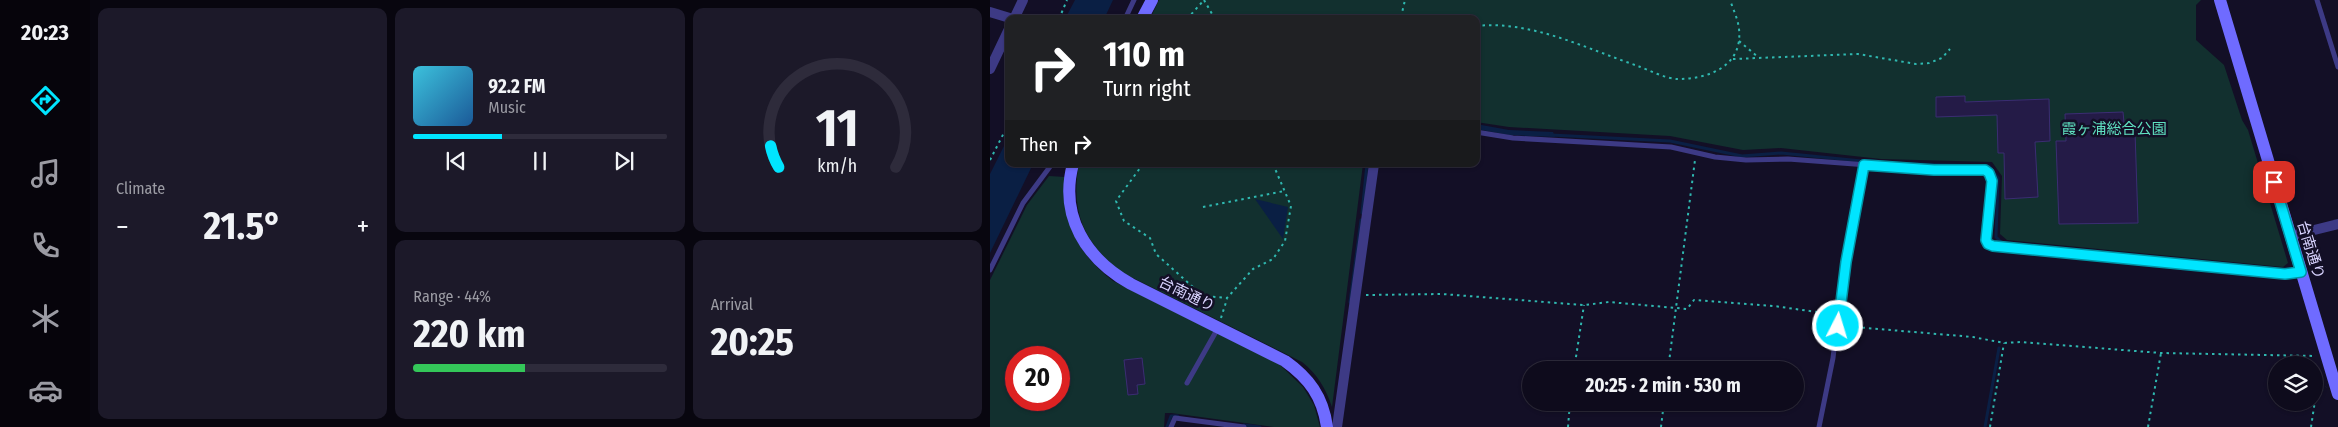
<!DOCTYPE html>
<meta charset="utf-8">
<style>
:root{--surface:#0e0b1c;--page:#1c1929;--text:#f1f3f6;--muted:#9b9ba3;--line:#2e2b3b;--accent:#00e5ff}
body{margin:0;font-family:"Fira Sans Condensed","Noto Sans JP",sans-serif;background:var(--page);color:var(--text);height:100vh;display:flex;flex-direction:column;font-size:19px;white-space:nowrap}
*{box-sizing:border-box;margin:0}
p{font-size:16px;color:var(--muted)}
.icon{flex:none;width:28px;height:28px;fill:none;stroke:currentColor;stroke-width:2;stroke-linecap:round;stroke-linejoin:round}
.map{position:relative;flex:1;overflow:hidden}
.panel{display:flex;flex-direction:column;gap:8px;padding:8px;background:#08060f;width:900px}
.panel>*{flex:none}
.guide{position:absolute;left:15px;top:15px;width:475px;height:152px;border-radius:10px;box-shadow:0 1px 4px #0004,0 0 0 1px var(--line);background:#202124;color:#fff;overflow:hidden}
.fabs{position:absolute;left:1278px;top:356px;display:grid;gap:10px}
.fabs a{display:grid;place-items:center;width:55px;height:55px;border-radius:50%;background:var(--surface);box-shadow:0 1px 4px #0004,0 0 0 1px var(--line);font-size:25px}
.speed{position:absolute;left:15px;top:346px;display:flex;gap:10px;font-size:25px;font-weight:700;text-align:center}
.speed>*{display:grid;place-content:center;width:65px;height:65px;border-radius:50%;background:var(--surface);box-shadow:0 1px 4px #0004,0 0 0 1px var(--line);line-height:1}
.speed .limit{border:8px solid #d22;background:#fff;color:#111}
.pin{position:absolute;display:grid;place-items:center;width:42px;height:42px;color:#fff;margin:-21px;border-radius:10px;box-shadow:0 2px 8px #0006}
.me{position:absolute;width:55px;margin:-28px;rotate:5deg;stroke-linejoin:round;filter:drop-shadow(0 0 4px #0008)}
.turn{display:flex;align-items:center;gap:18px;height:105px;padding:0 15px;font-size:22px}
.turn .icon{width:65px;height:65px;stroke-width:2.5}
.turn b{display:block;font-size:35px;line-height:42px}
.then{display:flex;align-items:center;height:48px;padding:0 15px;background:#0003;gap:10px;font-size:19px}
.big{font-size:38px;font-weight:700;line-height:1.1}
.panel .widget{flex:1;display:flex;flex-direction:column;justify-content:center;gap:8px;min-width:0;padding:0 18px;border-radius:10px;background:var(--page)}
.panel .dial{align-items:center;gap:0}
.dial svg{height:130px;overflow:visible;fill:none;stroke:var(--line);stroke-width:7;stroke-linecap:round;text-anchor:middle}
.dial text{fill:var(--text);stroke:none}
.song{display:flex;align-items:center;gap:15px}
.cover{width:60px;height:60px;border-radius:8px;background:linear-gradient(135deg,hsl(190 70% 55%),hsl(210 70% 35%))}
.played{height:5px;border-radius:2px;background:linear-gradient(90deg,var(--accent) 35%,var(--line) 35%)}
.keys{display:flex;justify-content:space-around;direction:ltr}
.heat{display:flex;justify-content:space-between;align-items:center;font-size:28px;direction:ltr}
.charge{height:8px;border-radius:4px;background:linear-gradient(90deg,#34c759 44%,var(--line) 0)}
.panel .tiles{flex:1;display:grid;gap:8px;grid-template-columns:repeat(3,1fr)}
.widget:first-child{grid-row:span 2}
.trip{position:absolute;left:532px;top:361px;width:282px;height:50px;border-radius:25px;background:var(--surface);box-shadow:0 1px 4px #0004,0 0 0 1px var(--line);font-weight:700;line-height:50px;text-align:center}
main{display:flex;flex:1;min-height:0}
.tab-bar{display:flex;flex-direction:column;width:90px;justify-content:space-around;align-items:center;background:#06040b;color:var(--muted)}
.tab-bar .icon{width:35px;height:35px}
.tab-bar .current{color:var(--accent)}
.tab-bar b{font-size:22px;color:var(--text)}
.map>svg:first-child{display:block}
.green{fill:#12302f;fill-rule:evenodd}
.water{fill:#0a1f44}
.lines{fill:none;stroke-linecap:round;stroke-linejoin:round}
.stream{stroke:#0a1f44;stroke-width:3}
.building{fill:#241b47;stroke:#3b2d73}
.path{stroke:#2fb8b0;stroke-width:2;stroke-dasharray:2.5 4;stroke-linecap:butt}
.lane{stroke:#3d3a85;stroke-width:5}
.street{stroke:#3d3a85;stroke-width:10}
.secondary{stroke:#6f6bff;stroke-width:12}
.route-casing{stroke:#0095a6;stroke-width:12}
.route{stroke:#00e5ff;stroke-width:9}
.labels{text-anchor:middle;stroke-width:5;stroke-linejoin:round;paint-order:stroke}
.park-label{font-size:15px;fill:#5fe0c0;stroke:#130f26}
.street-label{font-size:15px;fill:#d9d4ff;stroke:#130f26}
</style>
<main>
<nav class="tab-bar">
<b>20:23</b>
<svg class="icon current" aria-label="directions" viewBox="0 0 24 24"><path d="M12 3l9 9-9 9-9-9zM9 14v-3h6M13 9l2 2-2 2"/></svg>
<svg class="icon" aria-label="music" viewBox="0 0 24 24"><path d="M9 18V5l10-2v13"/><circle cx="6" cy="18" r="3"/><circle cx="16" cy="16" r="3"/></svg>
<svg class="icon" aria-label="phone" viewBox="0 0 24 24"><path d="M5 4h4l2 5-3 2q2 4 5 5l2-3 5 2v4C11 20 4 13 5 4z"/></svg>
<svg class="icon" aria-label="climate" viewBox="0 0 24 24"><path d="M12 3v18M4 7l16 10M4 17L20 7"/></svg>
<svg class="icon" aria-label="car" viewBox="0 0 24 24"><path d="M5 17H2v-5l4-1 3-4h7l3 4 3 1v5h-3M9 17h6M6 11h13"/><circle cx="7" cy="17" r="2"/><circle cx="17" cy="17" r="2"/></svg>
</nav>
<section class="panel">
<div class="tiles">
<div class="widget"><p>Climate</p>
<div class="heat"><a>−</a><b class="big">21.5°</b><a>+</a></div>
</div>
<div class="widget">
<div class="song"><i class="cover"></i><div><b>92.2 FM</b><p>Music</p></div></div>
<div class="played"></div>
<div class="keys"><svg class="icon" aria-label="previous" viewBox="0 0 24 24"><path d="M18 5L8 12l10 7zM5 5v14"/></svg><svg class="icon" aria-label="pause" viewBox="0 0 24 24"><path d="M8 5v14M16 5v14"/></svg><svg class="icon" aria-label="next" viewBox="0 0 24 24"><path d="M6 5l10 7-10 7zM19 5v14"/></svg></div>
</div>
<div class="widget dial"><svg viewBox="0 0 100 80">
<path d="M14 69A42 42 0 1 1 86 69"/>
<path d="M14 69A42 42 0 0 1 9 56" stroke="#00e5ff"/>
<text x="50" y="56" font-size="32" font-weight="700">11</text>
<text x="50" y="72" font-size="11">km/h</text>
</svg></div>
<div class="widget"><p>Range · 44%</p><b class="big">220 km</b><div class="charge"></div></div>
<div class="widget"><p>Arrival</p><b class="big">20:25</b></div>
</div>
</section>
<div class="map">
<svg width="1348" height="427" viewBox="0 0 1348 427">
<rect width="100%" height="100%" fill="#130f26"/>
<g class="green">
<polygon points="169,0 1211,0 1206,5 1206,40 1234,65 1252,120 1258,130 1298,263 1293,267 1017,240 1010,234 1012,176 1002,162 891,159 791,148 753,150 680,136 519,127 486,122 486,19 160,19"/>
<path d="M89,164H373L342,407C335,387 328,375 312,362L131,272C94,243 80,211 89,164Z"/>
<path d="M59,176L75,177C72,223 87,253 123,281L289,364L313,387L324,405L330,427H284L181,413H175L174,427H0V280L37,205ZM26,358H69V400H26Z"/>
</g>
<g class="water">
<polygon points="85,0 123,0 114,19 75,19"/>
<polygon points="486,124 519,130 563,132 565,137 519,135 486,129"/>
<polygon points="19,136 19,164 43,164 0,253 0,174"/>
<polygon points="265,199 298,207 293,239"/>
</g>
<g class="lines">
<g class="stream">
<polyline points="561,135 680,141 752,156 791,153 892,163 999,166 1008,178 1006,237 1012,243 1300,272"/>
<polyline points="372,213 377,164"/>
<polyline points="360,302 371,220"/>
<polyline points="254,425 270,427"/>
<polyline points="177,427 181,416 188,416"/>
<polyline points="995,427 1009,348"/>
</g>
</g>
<g class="building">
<polygon points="975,96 975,102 1059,99 1060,141 1045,142 1048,197 1015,199 1014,153 1008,153 1007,115 946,117 946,97"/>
<polygon points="1133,112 1135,132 1145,131 1148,223 1069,224 1066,141 1076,141 1075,114"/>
<polygon points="152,358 155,384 147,385 148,394 138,395 134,360"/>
</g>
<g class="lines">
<g class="path">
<polyline points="214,0 225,19"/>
<polyline points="411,17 415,0"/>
<polyline points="69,19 77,0"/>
<polyline points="197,19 214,0"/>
<polyline points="404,19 419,19"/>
<path d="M486,26C541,20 597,49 648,66C659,70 676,79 688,79C719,79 753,66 749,29C748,19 743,9 740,0"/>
<polyline points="749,41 768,57"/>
<polyline points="743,59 868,54 926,64 939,63 952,58 960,49"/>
<polyline points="0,160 19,123"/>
<polyline points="153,164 126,201 134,221 160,238 166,254 213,296 237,298 263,269 283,259 295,241 301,206 283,164"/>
<polyline points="213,207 294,191"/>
<polyline points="376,295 452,294 594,305 619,302 697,309 704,300 784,306 841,314"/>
<polyline points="231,318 237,299"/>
<polyline points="853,326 983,337 1014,343 1030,342 1171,353 1326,356"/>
<polyline points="584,370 594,305"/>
<polyline points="678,370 705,160"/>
<polyline points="578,427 580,402"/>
<polyline points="671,427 674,402"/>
<polyline points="1000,427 1014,343"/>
<polyline points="1158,427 1171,353"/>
<polyline points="1321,427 1326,394 1336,387"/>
</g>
<g class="lane">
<polyline points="1327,0 1348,67"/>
<polyline points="135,19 144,0"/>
<polyline points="486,132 523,138 681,147 725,157 756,160 798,159 944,170 995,170 999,173 1002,181 996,240 1003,247 1295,274 1311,272"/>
<polyline points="0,270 33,203 62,164"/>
<polyline points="197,383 228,328"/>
<polyline points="181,427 185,418 254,427"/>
<polyline points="829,427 843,358 850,300 874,165"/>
</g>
<g class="street">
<polyline points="0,12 23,19"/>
<polyline points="24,19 33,0"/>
<polyline points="0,69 19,29"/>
<polyline points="1300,236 1348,224"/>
<polyline points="347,427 384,164"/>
</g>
<g class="secondary">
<polyline points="1230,0 1348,394"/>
<polyline points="152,19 162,0"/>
<path d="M83,164C69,216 96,259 141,284L295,361C319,378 333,397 337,427"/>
</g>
</g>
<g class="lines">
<defs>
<polyline id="route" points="848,326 856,262 874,165 944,170 995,170 999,173 1002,181 996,240 998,244 1003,246 1295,274 1311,272 1284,182"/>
</defs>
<use href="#route" class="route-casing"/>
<use href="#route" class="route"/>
</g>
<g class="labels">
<g class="park-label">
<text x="1124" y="134">霞ヶ浦総合公園</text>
</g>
<g class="street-label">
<text transform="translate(1321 250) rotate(73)" y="5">台南通り</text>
<text transform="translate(197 294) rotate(26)" y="5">台南通り</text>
</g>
</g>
</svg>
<div class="fabs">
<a><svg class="icon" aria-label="layers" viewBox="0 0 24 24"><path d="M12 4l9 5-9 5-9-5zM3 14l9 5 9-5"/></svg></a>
</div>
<div class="speed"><div class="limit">20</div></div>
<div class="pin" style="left:1284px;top:182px;background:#d93025"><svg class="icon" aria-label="arrive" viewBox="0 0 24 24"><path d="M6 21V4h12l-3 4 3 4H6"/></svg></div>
<svg class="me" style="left:848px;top:326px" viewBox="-20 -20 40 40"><circle r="17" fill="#00e5ff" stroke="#fff" stroke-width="3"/><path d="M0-11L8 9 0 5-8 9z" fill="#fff"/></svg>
<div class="trip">20:25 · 2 min · 530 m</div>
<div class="guide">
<div class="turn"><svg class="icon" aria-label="right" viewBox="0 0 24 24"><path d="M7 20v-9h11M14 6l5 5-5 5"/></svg><div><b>110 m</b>Turn right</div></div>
<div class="then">Then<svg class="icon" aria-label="right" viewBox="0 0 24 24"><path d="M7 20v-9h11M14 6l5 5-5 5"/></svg></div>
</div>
</div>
</main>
